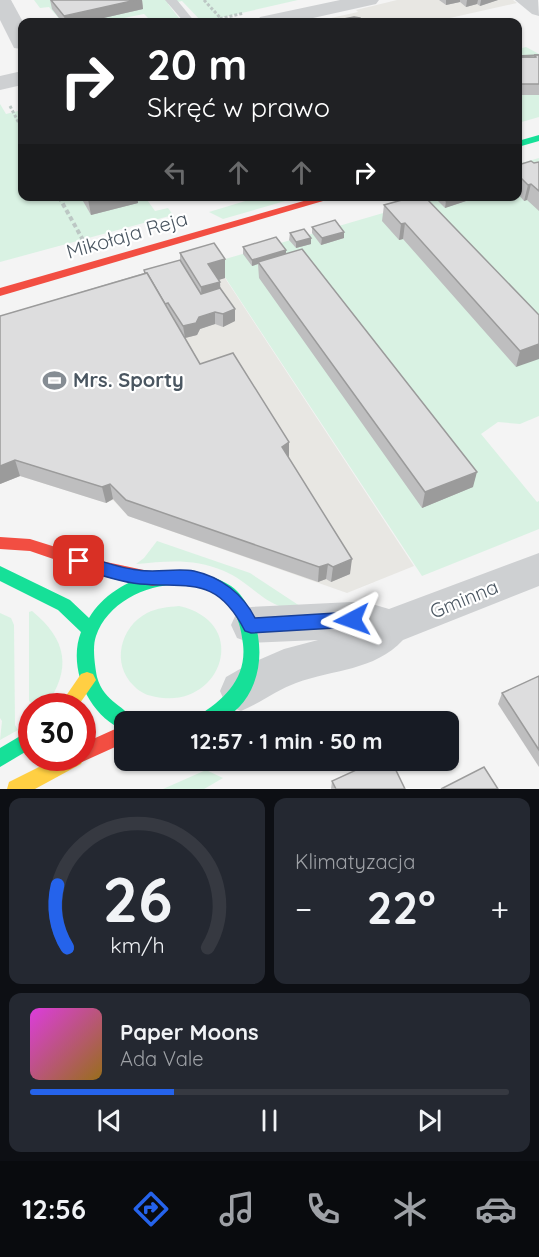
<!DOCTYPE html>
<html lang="pl">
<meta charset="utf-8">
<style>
:root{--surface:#171b24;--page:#242831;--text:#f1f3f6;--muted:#9ea1a6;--line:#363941;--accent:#2563eb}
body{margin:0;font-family:Quicksand,sans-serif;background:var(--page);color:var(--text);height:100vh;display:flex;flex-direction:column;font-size:22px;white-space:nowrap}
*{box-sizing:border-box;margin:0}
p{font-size:20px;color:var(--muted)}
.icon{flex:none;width:33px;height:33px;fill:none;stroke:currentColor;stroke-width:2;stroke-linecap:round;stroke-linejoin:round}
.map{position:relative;height:789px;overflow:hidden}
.drawer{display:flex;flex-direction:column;gap:9px;padding:9px;background:#0d0f14;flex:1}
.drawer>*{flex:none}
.hud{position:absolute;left:18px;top:18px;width:504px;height:183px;border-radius:12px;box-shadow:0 2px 4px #0004;background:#202124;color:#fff;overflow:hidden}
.speed{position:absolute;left:18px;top:693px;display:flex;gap:12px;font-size:30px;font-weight:700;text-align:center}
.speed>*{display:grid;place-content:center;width:78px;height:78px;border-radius:50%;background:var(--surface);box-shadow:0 2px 4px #0004;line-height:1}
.speed .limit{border:9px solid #d22;background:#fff;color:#111}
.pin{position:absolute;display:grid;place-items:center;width:51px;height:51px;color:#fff;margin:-26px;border-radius:12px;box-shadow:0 3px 9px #0006}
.me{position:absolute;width:66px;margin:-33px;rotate:266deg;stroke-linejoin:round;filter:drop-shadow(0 0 4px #0008)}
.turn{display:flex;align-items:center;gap:21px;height:126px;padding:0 30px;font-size:27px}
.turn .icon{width:78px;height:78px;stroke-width:2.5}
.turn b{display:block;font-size:42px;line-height:51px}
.lanes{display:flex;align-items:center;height:57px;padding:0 30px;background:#0003;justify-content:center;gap:30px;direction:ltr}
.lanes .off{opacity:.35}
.big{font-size:45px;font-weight:700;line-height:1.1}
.drawer .card{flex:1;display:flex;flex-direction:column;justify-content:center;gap:9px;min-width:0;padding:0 21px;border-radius:12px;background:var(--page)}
.drawer .dial{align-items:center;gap:0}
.dial svg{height:156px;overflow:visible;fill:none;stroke:var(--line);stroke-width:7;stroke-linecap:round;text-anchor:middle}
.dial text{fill:var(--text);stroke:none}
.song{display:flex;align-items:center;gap:18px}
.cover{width:72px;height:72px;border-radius:9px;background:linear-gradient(135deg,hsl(300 70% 55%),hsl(40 70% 35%))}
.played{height:6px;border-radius:3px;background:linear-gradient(90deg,var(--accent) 30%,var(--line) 30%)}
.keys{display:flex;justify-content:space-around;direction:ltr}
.heat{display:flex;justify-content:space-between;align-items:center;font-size:33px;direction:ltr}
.drawer .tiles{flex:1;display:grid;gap:9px;grid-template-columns:1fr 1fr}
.card:last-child{grid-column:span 2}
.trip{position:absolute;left:114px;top:711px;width:345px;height:60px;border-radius:12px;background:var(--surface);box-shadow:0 2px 4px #0004;font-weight:700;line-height:60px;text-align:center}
.dock{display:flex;height:96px;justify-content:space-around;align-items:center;background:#090b0e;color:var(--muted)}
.dock .icon{width:42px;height:42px}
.dock .selected{color:var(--accent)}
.dock b{font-size:27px;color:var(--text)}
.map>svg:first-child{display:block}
.commercial{fill:#e8e7e3}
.green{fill:#d9f2e3}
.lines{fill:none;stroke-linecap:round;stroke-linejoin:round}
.path-far1{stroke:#bcc7c4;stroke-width:3;stroke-dasharray:3 2;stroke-linecap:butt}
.path{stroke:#bcc7c4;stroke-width:4;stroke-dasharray:4.5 3;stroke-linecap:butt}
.lane{fill:#ced0d2;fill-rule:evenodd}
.street{fill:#ced0d2;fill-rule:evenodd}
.fast{fill:#16e098;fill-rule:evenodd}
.slow{fill:#ffcf43;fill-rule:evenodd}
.jam{fill:#f24e42;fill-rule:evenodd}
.wall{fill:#bebebf}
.shaded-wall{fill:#9b9b9b}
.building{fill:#ddddde;stroke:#9b9b9b;stroke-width:1.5}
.route{fill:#2563eb;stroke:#184099;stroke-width:1.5}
.labels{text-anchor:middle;stroke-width:4.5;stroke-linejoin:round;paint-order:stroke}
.street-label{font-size:20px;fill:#4a5661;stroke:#fff}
.poi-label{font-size:20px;font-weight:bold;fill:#4a5661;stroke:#fff;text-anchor:start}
</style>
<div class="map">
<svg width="539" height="789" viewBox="0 0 539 789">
<rect width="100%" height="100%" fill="#f4f4f4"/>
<g class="commercial">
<polygon points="397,0 513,0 517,3 432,22 313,22 358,12 356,10"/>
<polygon points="215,262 225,278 414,566 347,593 128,516 113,500 106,503 20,476 0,484 0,331"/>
</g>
<g class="green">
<polygon points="34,0 298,0 202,22 182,1 168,4 182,22 152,22 144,14 104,22 62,22 49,7 40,8"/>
<polygon points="526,47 539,54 539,117 518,123 518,49"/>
<polygon points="0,104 6,114 22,110 22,196 145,197 155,211 168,208 173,215 0,262"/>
<polygon points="539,158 539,416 520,424 498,422 481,434 537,502 539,501 539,529 422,576 215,262 438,197 518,196 518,164"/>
<polygon points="262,196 299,197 223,219 209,212"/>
<path d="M157,541L250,573L306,610C266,612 255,584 224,571C194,558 167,561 136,564L144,558Z"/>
<path d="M179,606C250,622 223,704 163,698C152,697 141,694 134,686C111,664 120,627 147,613C157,608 168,607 179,606Z"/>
<path d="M32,611C67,640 72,668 46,706H35L29,701V612Z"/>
<polygon points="0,613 11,618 14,625 15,725 18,730 0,740 2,721 0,718"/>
<polygon points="206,770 223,778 204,789 163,789"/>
</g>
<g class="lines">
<g class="path-far1">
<polyline points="204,0 224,22"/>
<polyline points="210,21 244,13"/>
<polyline points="10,106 22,129"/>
<polyline points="59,196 60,198"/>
</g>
<polyline class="path" points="59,197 83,240"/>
<polygon class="lane" points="165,0 177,0 195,22 184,22"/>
<g class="street">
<polygon points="0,0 11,0 23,22 22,49 14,48 0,20"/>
<polygon points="340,0 379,0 376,4 295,22 257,22 260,17"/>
<polygon points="515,0 538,0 539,16 532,14"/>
<polygon points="22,71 22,85 0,90 0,76"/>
<path d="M539,553V586L403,640C374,671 334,669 296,683C277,690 260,703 241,711L226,705L220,691L226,677L247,665L284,649L318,640L251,643L237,638L231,625L237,612L251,607L352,602H365L389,609Z"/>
</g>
<g class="fast">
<polygon points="539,135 539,141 518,147 518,141"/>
<path d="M0,566L70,600L89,618C102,596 127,580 152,575C179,569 207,571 231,586C240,592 246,602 250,611C268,648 261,699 222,720C216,724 203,722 195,722L198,716C225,699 247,678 243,644C241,626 236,607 220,596C181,570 112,590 96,636C92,647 95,666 97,677C104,703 127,706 134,722H124V730C89,716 67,668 81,632L58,610L0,581Z"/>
<polygon points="32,729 32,748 0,767 0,748"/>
</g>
<g class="slow">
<polygon points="87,672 93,674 96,680 78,706 59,706 81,674"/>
<polygon points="82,754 84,758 81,764 35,789 7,789 9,782 57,758 82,758"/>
</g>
<g class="jam">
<polygon points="321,196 340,196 0,296 0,288"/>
<polygon points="0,537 30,539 97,560 153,572 159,574 161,579 159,584 153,586 97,574 30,551 0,549"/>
<polygon points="124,725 124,743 82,762 76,759 75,758 82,758 82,744"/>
</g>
</g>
<g class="wall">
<polygon points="50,0 142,0 143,9 86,22 62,22 52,9"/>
<polygon points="439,0 498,0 480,6 477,4 466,7 460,2 446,5"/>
<polygon points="539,55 539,95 519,95 518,98 518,56"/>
<polygon points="539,162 539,211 527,200 524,201 518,194 518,165"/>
<polygon points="80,196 137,196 138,203 91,215"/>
<polygon points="398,196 419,196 419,198 539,315 516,367 403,239 399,240 382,221 384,205 398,201"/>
<polygon points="433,196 481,196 445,208"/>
<polygon points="312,227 344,238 321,245 312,233"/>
<polygon points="290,233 311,244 296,248 289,240"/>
<polygon points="243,247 286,250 286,253 473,487 422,508 259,278 258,264 252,266 243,254"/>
<polygon points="180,253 225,259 225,278 218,280 220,282 220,288 235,309 235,321 223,327 215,324 200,329 197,335 185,338 200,364 289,458 350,574 331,582 326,579 318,582 128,516 113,499 106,503 20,476 0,484 0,316 144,273 144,270 180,260"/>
<polygon points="539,676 539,767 498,704 502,693"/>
<polygon points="332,781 405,789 331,789"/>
</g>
<g class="shaded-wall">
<polygon points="136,0 142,0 143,9 86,22 65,22 64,16"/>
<polygon points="446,0 460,0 460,2 446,5"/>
<polygon points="467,0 478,0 477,4 466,7"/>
<polygon points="481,0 498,0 480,6"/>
<polygon points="531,184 527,200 524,201 528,185"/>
<polygon points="100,196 137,196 138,203 91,215 88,199"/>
<polygon points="417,196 419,196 419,202 405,200"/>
<polygon points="461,196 481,196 445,208 446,201"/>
<polygon points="405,223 403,239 399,240 401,224"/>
<polygon points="344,232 344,238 321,245 322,238"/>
<polygon points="311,238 311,244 296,248 296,242"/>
<polygon points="286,250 286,256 258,262 258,264 252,266 252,260"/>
<polygon points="225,259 225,278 209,283 208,264"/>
<polygon points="220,282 221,301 202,306 201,287"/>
<polygon points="235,309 235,321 223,327 223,314"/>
<polygon points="215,312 215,324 200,329 197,335 185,338 183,326 199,317"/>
<polygon points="539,344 539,359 516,367 520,351"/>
<polygon points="289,442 289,458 282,447"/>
<polygon points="15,460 20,476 0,484 0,466"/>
<polygon points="477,472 473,487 422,508 425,492"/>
<polygon points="110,484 113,499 106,503 102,487"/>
<polygon points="352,559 350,574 331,582 333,567"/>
<polygon points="328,564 326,579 318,582 319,567"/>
</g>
<g class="building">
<polygon points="51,0 136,0 64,16"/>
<polygon points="354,17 360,18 365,22 328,22"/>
<polygon points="535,55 539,55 539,84 519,84 518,80 518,57 536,57"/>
<polygon points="535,55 535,57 518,57 518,56 539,55"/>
<polygon points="531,161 534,163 539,162 539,191 531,184 528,185 518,175 518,165"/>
<polygon points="87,196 100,196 88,199"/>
<polygon points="401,196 417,196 404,199"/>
<polygon points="441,196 461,196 446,201"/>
<polygon points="425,197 539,315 539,344 520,351 405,223 401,224 384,205 409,198 411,200"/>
<polygon points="335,220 344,232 322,238 312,227"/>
<polygon points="304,229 311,238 296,242 290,233"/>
<polygon points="276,237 286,250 252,260 243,247"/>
<polygon points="214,243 225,259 208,264 220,282 201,287 180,253"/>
<polygon points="302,249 477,472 425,492 258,262"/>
<polygon points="180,260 201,294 220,288 235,309 223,314 215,312 199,317 196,323 183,326 168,303 165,304 147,273 145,273 144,270"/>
<polygon points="147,273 200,364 233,353 289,442 282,447 352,559 333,567 328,564 319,567 126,500 110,484 102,487 15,460 0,466 0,316"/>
<polygon points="539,676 539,750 502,693"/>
<polygon points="378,760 391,760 405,789 336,789 332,781"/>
<polygon points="484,767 498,789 441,789"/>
</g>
<path class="route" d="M79,554C98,560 118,568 138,570C156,573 176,568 194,571C221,577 243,594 255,618L352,612L358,615L361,620L358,625L352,627L251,633L245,631C217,576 191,588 140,584C119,582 93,573 73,566L71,561L73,556Z"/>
<defs>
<symbol id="stadium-bare" viewBox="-9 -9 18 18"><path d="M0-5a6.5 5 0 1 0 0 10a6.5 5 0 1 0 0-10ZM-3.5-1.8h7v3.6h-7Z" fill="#868d94" stroke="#fff" stroke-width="2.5" paint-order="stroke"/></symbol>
</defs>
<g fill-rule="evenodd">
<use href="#stadium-bare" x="38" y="364" width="33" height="33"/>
</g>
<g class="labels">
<g class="street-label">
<text transform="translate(127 235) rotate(-16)" y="7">Mikołaja Reja</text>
<text transform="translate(464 599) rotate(-22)" y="7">Gminna</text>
</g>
<g class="poi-label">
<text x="73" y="387">Mrs. Sporty</text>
</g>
</g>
</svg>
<div class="speed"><div class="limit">30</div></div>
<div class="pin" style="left:79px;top:561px;background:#d93025"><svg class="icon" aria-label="arrive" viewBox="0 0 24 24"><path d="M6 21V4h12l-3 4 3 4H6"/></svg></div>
<svg class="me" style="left:352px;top:620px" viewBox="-20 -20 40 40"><path d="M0-17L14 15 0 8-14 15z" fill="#2563eb" stroke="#fff" stroke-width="4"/></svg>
<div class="trip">12:57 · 1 min · 50 m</div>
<div class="hud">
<div class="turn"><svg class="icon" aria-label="right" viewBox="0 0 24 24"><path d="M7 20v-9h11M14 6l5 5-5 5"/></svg><div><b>20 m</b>Skręć w prawo</div></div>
<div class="lanes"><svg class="icon off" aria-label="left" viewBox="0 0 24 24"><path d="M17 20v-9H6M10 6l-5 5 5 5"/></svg><svg class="icon off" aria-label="ahead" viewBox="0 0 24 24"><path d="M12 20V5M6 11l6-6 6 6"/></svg><svg class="icon off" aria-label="ahead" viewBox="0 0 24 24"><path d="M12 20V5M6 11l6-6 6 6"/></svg><svg class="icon" aria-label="right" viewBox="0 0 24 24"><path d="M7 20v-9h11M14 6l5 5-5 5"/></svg></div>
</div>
</div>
<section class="drawer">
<div class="tiles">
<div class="card dial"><svg viewBox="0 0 100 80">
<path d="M14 69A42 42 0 1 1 86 69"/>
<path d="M14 69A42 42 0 0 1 9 37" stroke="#2563eb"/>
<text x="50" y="56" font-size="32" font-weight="700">26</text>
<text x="50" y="72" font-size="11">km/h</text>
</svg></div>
<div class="card"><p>Klimatyzacja</p>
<div class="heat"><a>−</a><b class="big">22°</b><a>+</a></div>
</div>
<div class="card">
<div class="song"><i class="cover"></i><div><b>Paper Moons</b><p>Ada Vale</p></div></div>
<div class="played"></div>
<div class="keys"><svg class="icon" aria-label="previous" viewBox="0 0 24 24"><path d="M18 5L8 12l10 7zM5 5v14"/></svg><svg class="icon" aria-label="pause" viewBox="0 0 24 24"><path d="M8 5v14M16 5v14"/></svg><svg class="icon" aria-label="next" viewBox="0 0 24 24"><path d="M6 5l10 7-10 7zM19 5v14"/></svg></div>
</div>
</div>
</section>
<nav class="dock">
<b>12:56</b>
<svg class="icon selected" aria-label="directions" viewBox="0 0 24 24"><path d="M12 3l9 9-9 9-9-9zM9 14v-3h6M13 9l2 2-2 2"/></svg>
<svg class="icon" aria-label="music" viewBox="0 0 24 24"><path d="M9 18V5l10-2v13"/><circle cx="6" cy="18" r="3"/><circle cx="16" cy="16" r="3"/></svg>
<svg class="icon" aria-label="phone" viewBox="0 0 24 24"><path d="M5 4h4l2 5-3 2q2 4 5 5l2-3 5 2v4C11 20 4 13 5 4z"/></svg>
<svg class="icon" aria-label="climate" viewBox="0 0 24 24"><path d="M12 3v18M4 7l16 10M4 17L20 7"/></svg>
<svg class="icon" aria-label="car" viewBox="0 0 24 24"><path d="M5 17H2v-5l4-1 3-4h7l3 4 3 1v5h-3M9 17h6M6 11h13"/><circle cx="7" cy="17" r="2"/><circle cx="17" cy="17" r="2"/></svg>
</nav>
